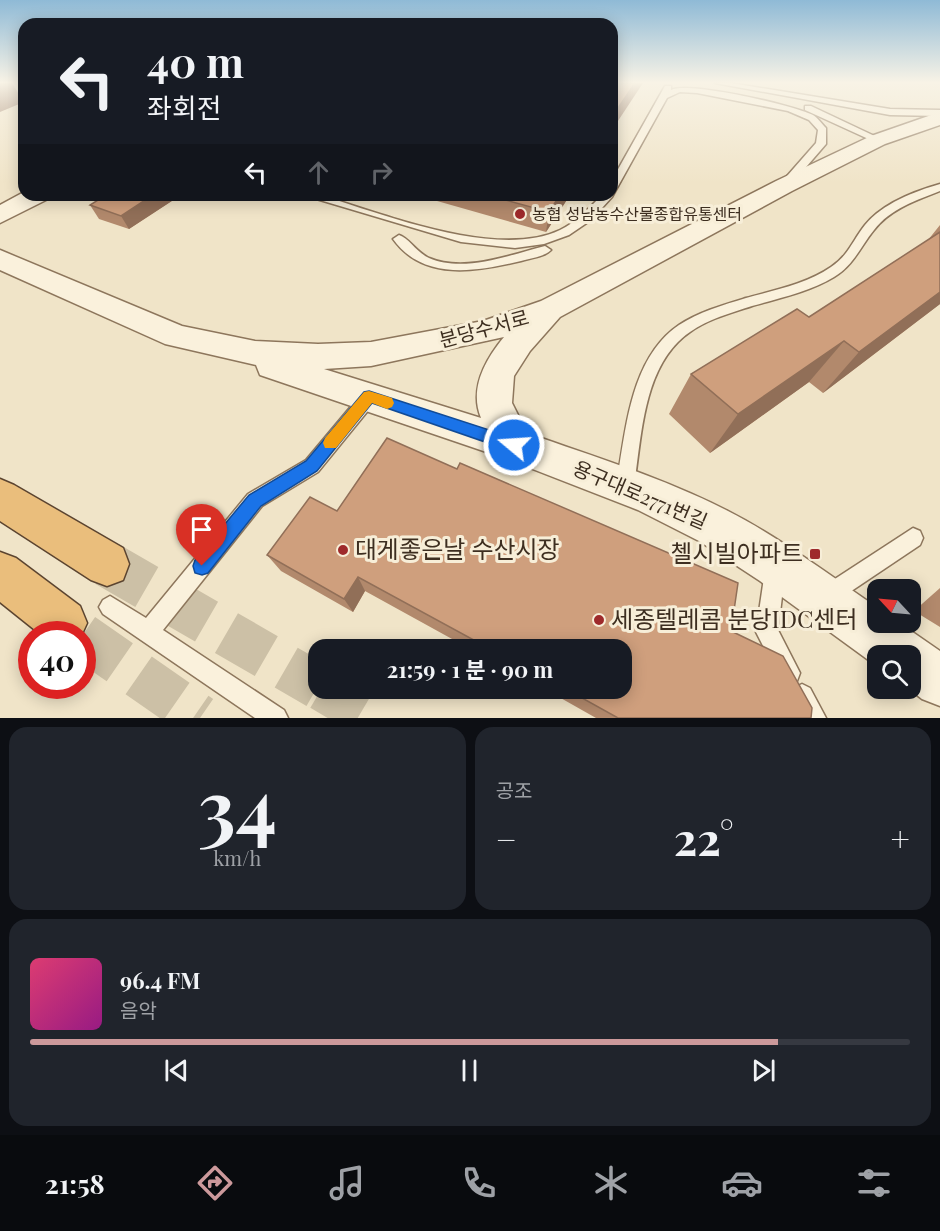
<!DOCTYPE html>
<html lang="ko">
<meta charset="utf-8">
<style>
:root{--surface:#171b24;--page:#20242c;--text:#f1f3f6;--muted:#9ea1a6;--line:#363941;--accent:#cc999b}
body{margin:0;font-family:"Playfair Display","Noto Sans KR",serif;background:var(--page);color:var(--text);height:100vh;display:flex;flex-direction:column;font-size:22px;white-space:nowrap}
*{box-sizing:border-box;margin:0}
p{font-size:20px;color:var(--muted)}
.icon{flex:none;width:33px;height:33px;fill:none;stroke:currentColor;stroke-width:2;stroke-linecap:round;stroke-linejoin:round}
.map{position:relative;height:718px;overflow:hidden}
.sheet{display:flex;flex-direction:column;gap:9px;padding:9px;background:#0d0f14;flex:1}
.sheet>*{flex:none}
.guide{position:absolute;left:18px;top:18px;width:600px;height:183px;border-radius:18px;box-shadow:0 3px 15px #0003;background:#171b24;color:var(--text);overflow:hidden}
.needle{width:39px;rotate:296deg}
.tools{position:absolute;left:867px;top:579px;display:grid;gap:12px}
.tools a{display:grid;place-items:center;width:54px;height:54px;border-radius:12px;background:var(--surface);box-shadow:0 3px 15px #0003;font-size:30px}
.speed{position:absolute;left:18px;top:621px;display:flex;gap:12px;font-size:30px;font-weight:700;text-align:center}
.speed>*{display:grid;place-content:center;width:78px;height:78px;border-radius:50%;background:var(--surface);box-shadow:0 3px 15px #0003;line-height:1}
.speed .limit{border:9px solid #d22;background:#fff;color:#111}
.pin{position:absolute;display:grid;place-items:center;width:51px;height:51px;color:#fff;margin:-62px -26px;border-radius:50% 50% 50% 0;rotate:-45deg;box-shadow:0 0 6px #0007}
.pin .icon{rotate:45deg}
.me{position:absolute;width:66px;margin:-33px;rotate:288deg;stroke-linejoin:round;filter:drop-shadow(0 0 4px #0008)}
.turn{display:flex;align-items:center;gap:21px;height:126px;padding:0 30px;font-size:27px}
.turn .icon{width:78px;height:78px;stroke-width:2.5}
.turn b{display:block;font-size:42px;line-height:51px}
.lanes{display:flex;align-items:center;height:57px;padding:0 30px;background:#0003;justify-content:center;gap:30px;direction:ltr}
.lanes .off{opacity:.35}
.big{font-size:45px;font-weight:700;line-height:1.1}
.sheet .tile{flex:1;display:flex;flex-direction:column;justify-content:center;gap:9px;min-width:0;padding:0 21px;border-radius:18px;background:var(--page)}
.sheet .dial{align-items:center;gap:0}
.dial b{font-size:78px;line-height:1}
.song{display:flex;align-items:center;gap:18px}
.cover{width:72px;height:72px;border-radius:9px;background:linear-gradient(135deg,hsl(340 70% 55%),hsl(310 70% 35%))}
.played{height:6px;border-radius:3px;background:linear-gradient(90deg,var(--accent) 85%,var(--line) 85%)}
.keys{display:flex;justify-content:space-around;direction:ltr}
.heat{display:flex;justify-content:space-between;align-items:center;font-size:33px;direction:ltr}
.sheet .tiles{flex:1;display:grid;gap:9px;grid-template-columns:1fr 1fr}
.tile:last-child{grid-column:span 2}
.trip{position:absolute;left:308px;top:639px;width:324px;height:60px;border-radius:18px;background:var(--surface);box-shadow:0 3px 15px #0003;font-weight:700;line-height:60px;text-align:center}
.tab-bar{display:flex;height:96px;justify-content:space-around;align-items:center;background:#090b0e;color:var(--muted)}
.tab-bar .icon{width:42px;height:42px}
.tab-bar .current{color:var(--accent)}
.tab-bar b{font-size:27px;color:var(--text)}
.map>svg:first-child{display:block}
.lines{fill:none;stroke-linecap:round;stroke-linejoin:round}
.trunk-tunnel{stroke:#ccc0a6;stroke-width:46;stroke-dasharray:46 23;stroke-linecap:butt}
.service-casing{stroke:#8d765c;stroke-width:3}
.tertiary-casing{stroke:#8d765c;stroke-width:3}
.trunk-casing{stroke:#5b4430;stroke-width:3}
.service{fill:#faf1dc;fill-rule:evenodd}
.tertiary{fill:#faf1dc;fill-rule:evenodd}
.trunk{fill:#eabe7c;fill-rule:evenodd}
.wall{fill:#b2896c}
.shaded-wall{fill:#916f58}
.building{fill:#cf9f7d;stroke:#916f58;stroke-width:1.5}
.route{fill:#1a73e8;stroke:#114b97;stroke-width:1.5}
.slow{fill:#f59e0b}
.poi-dot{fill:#9e2a2b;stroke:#f7eed8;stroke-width:2}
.labels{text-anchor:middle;stroke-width:6;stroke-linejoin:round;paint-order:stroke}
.far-poi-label{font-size:16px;fill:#3d2e20;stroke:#f7eed8;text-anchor:start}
.street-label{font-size:20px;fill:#3d2e20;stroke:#f7eed8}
.near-poi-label{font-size:24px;fill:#3d2e20;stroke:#f7eed8;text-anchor:start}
</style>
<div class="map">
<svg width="940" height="718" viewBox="0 0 940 718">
<rect width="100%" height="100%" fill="#f0e4c8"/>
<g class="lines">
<g class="trunk-tunnel">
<polyline points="107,564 318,686"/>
<polyline points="82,636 200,718"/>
<polyline points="322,688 373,718"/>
</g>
<defs>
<g id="service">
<polygon points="715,83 731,83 890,109 940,110 940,116 890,115"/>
<path d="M665,86H671V90C688,81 793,105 813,115C818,118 822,124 826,128V144L788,188H780V184L816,143L818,130L809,120L788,111L697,93L680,92L667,98L612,197L591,220L569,235L544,244L515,248L461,242L303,195H320C383,214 498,260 560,230C577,222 589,208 602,195H612V180Z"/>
<polygon points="805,106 811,106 883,140 875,142 805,110"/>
<path d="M940,184V191C917,200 890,209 874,230C860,247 854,265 834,277C809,292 780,298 752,306C731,313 708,319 690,332C643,364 642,435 634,486L631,492L625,494L619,492L616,486C626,433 629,359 679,325C699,312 723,305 746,298C775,290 806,284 831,267C848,256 853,240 865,225C882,204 915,191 940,184Z"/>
<path d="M399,235C409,238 416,252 429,258C464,273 510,255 545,246L551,250C544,257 531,258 521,261C476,272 423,281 393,239Z"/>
<polygon points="369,391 375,392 377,397 375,402 318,472 262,506 163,630 284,710 288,718 255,718 103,614 99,607 103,600 110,596 146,618 248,494 306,460 363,392"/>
<polygon points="913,528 920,531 923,538 920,545 835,602 828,605 821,602 818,595 821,588"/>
<polygon points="775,561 782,564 785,571 778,630 800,673 797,681 789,684 781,681 756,632 765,571 768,564"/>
<polygon points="802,684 810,688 826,718 801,718 790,696 794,688"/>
</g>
<g id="tertiary">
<path d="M940,112V125L885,144L792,191L560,317L530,351L514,376L512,403L527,433C595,457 664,478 728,511C781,538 829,575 878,608V622H898L940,651V706L922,699L908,688H910V656H878V667L760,581L699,541L638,510L507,459L260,375L256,365L165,344L0,270V250L182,326L255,341L318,344L371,342L483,321L541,301L776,181L871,136ZM504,337C485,360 469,389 481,418L324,369L371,366Z"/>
<polygon points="24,192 24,195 49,195 46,200 0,223 0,205"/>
</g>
<g id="trunk">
<polygon points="0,479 14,485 123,548 129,564 123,580 107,586 91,580 0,521"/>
<polygon points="0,552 16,558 80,606 87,623 82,634 40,634 0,602"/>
</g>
</defs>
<use href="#service" class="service-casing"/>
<use href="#tertiary" class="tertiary-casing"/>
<use href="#trunk" class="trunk-casing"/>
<use href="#service" class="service"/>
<use href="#tertiary" class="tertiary"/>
<use href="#trunk" class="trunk"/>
</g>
<g class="wall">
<polygon points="181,195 129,229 99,219 90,205"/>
<polygon points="416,195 570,195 546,232"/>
<polygon points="940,225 940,304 823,393 809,382 710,453 669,414 691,374 809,317 928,240"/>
<polygon points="337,511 731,631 811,718 596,718 543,688 621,688 621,650 472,650 365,591 353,612 281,571 267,555"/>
<polygon points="940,588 940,627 914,611"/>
</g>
<g class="shaded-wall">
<polygon points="0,83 12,83 24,102 0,112"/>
<polygon points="635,83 643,83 612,130 612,117"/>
<polygon points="153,195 181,195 129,229 121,216"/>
<polygon points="560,195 570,195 546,232 549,212"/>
<polygon points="940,292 940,304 823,393 859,352"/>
<polygon points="844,341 809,382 710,453 738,414"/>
<polygon points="358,577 365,591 353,612 344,599"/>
</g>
<g class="building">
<polygon points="612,83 635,83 612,117"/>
<polygon points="106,195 153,195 121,216 90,205"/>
<polygon points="487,195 560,195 549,212"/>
<polygon points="940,232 940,292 859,352 844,341 738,414 691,374 797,309 809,317"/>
<polygon points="387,438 457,469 460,463 738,583 731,631 783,656 812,708 811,718 618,718 564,688 621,688 621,650 492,650 358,577 344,599 267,555 310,497 337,511"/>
</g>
<linearGradient id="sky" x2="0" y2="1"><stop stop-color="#8fbad6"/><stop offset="0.45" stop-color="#f8f3e6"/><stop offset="1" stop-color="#f8f3e6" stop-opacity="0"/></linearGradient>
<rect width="940" height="183" fill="url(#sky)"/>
<polygon class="route" points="369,391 514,438 520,440 522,445 520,450 514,452 372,403 317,471 261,506 208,573 202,575 195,573 193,566 195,560 249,495 306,461 364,392"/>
<polygon class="slow" points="369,391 392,398 394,403 392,407 387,409 372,403 336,448 325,448 323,443 325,438 364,392"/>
<g class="poi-dot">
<circle cx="520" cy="214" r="6"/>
<circle cx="343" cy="550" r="6"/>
<rect x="809" y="548" width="12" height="12" rx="3"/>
<circle cx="599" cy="620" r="6"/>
</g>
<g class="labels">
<g class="far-poi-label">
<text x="532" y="220">농협 성남농수산물종합유통센터</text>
</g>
<g class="street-label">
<text transform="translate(484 329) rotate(-15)" y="7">분당수서로</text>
<text transform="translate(640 495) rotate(23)" y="7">용구대로2771번길</text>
</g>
<g class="near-poi-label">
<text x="355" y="558">대게좋은날 수산시장</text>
<text x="803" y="562" text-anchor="end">첼시빌아파트</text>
<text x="611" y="628">세종텔레콤 분당IDC센터</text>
</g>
</g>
</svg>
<div class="tools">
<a><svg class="needle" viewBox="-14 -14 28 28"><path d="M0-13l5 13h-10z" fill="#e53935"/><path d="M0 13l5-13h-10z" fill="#9ea1a6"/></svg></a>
<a><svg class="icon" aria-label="search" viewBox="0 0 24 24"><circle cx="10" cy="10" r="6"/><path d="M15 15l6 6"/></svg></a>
</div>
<div class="speed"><div class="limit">40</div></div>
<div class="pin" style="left:202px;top:566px;background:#d93025"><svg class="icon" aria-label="arrive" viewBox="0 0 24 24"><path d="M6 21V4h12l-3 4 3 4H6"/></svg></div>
<svg class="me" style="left:514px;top:445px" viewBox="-20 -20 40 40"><circle r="17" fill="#1a73e8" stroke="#fff" stroke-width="3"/><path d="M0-11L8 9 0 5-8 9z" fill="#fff"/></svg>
<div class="trip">21:59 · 1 분 · 90 m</div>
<div class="guide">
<div class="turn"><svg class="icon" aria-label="left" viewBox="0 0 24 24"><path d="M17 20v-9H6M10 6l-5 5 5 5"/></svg><div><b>40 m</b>좌회전</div></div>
<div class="lanes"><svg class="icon" aria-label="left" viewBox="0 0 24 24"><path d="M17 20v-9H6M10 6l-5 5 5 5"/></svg><svg class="icon off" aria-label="ahead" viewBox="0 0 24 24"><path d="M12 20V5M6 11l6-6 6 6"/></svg><svg class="icon off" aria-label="right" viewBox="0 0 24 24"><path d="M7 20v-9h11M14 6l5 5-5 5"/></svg></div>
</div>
</div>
<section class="sheet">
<div class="tiles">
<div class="tile dial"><b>34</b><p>km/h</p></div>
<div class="tile"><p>공조</p>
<div class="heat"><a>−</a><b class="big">22°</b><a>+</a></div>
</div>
<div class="tile">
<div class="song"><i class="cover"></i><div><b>96.4 FM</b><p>음악</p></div></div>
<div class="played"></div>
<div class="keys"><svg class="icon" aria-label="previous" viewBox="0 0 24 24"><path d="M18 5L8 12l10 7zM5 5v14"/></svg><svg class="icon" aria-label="pause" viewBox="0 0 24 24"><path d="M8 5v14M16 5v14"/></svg><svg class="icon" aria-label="next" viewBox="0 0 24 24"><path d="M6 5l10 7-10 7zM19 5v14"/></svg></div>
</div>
</div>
</section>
<nav class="tab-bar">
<b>21:58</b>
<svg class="icon current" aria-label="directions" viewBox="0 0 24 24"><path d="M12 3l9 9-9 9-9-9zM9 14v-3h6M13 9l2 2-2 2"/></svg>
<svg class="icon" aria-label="music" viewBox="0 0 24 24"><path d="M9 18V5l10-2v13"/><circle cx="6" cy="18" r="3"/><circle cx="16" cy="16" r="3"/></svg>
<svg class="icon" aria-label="phone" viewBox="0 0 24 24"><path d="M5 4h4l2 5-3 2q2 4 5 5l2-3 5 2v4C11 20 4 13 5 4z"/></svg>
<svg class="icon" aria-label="climate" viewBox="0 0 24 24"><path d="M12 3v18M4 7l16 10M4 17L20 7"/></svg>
<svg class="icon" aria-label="car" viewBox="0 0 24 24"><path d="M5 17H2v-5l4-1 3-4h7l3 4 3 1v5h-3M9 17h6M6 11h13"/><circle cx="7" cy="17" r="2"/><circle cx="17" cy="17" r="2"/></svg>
<svg class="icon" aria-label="filters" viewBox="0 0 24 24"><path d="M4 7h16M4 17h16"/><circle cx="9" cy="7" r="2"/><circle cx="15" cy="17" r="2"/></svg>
</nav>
